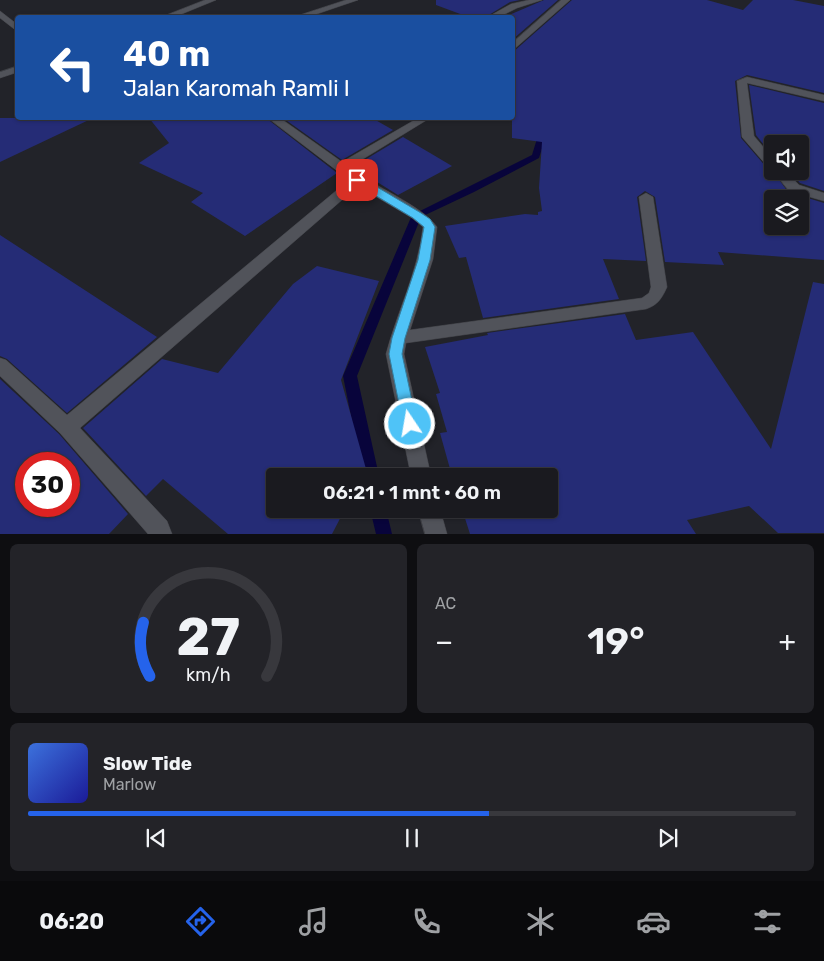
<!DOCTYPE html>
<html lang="id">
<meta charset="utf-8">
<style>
:root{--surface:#1a1a1f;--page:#232328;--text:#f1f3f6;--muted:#9fa1a4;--line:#38383d;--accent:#2563eb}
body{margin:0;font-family:Rubik,sans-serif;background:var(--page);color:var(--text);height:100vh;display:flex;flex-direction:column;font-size:19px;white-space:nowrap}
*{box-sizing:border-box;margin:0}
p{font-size:16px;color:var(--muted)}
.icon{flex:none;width:28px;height:28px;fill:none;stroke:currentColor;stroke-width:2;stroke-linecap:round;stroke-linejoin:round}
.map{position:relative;height:534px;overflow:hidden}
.panel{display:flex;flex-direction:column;gap:10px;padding:10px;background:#0e0e11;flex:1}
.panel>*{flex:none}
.banner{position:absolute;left:15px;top:15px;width:500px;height:105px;border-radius:5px;box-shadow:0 1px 4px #0004,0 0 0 1px var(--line);background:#1a4fa0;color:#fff;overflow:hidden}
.tools{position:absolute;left:764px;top:135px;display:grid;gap:10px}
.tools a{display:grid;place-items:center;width:45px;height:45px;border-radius:5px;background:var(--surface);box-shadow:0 1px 4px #0004,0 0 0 1px var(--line);font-size:25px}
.speed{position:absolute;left:15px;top:452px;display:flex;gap:10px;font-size:25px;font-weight:700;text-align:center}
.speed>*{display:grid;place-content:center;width:65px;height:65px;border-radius:50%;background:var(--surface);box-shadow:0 1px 4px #0004,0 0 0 1px var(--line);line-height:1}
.speed .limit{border:8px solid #d22;background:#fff;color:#111}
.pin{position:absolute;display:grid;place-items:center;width:42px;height:42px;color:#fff;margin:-21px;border-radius:10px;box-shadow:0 2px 8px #0006}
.me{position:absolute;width:55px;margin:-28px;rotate:348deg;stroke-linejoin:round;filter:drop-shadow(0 0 4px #0008)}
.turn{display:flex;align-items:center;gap:18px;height:105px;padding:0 25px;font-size:22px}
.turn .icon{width:65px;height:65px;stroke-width:2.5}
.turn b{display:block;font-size:35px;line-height:42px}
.big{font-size:38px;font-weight:600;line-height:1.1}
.panel .card{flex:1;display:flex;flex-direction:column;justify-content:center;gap:8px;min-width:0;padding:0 18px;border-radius:8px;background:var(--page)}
.panel .dial{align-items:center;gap:0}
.dial svg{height:130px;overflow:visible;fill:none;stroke:var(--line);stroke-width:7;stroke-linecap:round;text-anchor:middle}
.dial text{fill:var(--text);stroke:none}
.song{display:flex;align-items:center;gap:15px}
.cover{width:60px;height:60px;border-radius:8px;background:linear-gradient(135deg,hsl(220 70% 55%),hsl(240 70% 35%))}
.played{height:5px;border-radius:2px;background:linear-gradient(90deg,var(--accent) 60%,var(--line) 60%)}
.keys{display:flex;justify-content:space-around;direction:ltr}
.heat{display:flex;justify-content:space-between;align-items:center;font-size:28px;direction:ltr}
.panel .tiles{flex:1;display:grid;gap:10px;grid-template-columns:1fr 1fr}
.card:last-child{grid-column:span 2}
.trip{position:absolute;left:266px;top:468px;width:292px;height:50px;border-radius:5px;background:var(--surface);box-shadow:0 1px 4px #0004,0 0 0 1px var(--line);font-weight:600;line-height:50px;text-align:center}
.dock{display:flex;height:80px;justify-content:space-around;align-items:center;background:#0a0a0c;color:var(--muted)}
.dock .icon{width:35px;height:35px}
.dock .selected{color:var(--accent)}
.dock b{font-size:22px;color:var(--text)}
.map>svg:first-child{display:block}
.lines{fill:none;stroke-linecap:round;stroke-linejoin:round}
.stream{fill:#08043b;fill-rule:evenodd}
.building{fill:#252c76;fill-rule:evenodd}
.street-casing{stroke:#3f4045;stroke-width:1}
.street{fill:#51535a;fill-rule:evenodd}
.route{fill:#4fc3f7;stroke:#337fa1}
</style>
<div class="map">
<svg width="824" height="534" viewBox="0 0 824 534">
<rect width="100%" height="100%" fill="#222329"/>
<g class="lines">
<g class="stream">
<polygon points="544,126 548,129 539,158 474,192 421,217 357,376 379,476 363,476 343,376 412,215 532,155 540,129"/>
<polygon points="370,509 386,509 392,534 376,534"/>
</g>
</g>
<g class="building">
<polygon points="436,0 520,0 510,2 484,18 471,18 436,5"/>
<polygon points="544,0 558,0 512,40 512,18 502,18"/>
<path d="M572,0H707L743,10L753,0H793L824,6V93L747,75L735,81L741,138L767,168L772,170L788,192L824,203V260L718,252L724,265L665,262L655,197L645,191L637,197L646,261L603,259L619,299L483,318L466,257L459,258L445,226L525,214L538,215V212L542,211L539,188L542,142L512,138V53ZM772,199H800V226H772Z"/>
<polygon points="749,85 824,103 824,191 800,183 789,171 800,171 800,144 772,144 772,155 756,135"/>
<polygon points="0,118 93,118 0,162"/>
<polygon points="149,118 266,118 337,173 245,236 191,202 203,193 139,163 169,143"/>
<polygon points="283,118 372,118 393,130 342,160"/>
<polygon points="403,137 452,166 398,195 353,167"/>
<polygon points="0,235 157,337 67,413 7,359 0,356"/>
<polygon points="317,266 379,281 341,380 368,476 275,476 275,509 345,509 332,534 228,534 163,479 146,496 83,428 162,359 218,373 293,284"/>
<polygon points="813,282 824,284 824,533 778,533 749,506 687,520 696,534 470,534 462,509 550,509 550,476 452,476 440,433 447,432 436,394 440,393 425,347 488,335 487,333 625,314 636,340 693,332 771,449"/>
<path d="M0,379L59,434L128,514L109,534H0ZM26,464H69V506H26Z"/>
</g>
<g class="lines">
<defs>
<g id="street">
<polygon points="205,0 216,0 172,18 159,18"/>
<polygon points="346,0 358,0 305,18 291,18"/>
<polygon points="529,0 542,0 517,8 497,18 486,18 511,4"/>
<polygon points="561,0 570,0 512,51 512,43"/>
<polygon points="0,11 18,25 18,32 0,18"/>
<polygon points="18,66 18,72 0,78 0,72"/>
<polygon points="747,77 824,95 824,101 747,83 754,136 772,157 772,168 768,167 742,137 737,81"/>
<path d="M268,118H280L342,162L418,118H430L350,167C373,187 422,205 437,227L433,259L410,330L642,298L649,293L651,287L639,197L646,193L653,197L667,287C662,298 658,305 646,309L406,343L404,354L431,476H411L386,354C397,312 418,272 423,227L412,218L358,186L80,428L167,521L172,534H148L60,433L0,376V358L6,360L67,415L349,180Z"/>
<polygon points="773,171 786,171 799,185 824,193 824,201 789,191"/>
<polygon points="418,509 440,509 447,534 425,534"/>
</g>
</defs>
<use href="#street" class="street-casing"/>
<use href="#street" class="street"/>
</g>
<polygon class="route" points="353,177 360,177 421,213 430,219 435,227 430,260 405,338 402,354 417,424 415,428 410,430 405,428 403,424 389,354 392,338 418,260 424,227 413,218 353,182"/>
</svg>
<div class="tools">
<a><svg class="icon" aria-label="sound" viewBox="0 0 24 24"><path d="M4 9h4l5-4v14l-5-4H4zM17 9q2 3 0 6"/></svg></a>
<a><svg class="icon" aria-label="layers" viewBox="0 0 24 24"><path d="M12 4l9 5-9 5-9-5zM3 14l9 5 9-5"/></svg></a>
</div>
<div class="speed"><div class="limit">30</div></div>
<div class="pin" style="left:357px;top:180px;background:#d93025"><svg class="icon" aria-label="arrive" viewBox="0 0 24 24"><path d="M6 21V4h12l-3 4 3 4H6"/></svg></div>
<svg class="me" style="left:410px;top:424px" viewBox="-20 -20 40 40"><circle r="17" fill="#4fc3f7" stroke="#fff" stroke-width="3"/><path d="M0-11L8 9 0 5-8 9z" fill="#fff"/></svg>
<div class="trip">06:21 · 1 mnt · 60 m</div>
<div class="banner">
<div class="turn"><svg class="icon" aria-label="left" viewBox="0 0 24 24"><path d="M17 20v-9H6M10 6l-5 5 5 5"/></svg><div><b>40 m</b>Jalan Karomah Ramli I</div></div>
</div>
</div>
<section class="panel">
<div class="tiles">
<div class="card dial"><svg viewBox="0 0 100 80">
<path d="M14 69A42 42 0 1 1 86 69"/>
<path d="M14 69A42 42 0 0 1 10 36" stroke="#2563eb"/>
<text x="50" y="56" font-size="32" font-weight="700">27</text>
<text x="50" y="72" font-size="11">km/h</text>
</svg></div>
<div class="card"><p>AC</p>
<div class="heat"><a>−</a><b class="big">19°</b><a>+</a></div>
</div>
<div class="card">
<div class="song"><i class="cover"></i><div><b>Slow Tide</b><p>Marlow</p></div></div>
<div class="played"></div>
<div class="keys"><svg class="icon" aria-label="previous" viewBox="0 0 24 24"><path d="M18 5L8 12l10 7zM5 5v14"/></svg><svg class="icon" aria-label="pause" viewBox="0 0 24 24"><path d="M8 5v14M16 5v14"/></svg><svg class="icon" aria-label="next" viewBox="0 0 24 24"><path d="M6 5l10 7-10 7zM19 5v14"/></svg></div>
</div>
</div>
</section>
<nav class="dock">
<b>06:20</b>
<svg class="icon selected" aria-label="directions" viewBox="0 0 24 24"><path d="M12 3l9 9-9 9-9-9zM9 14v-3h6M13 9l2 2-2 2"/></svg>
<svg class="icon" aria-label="music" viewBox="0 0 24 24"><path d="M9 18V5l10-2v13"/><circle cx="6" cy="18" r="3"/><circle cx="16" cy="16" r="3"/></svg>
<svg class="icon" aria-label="phone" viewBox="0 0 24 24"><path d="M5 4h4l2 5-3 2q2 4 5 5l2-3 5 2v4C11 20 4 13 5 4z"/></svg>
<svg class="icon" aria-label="climate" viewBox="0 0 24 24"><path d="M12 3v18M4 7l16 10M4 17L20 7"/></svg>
<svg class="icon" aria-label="car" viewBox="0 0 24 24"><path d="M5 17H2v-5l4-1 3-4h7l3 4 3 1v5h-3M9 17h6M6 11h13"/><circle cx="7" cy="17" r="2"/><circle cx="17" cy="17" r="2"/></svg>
<svg class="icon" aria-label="filters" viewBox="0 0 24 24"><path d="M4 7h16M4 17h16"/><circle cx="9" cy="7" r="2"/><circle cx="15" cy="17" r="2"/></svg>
</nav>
